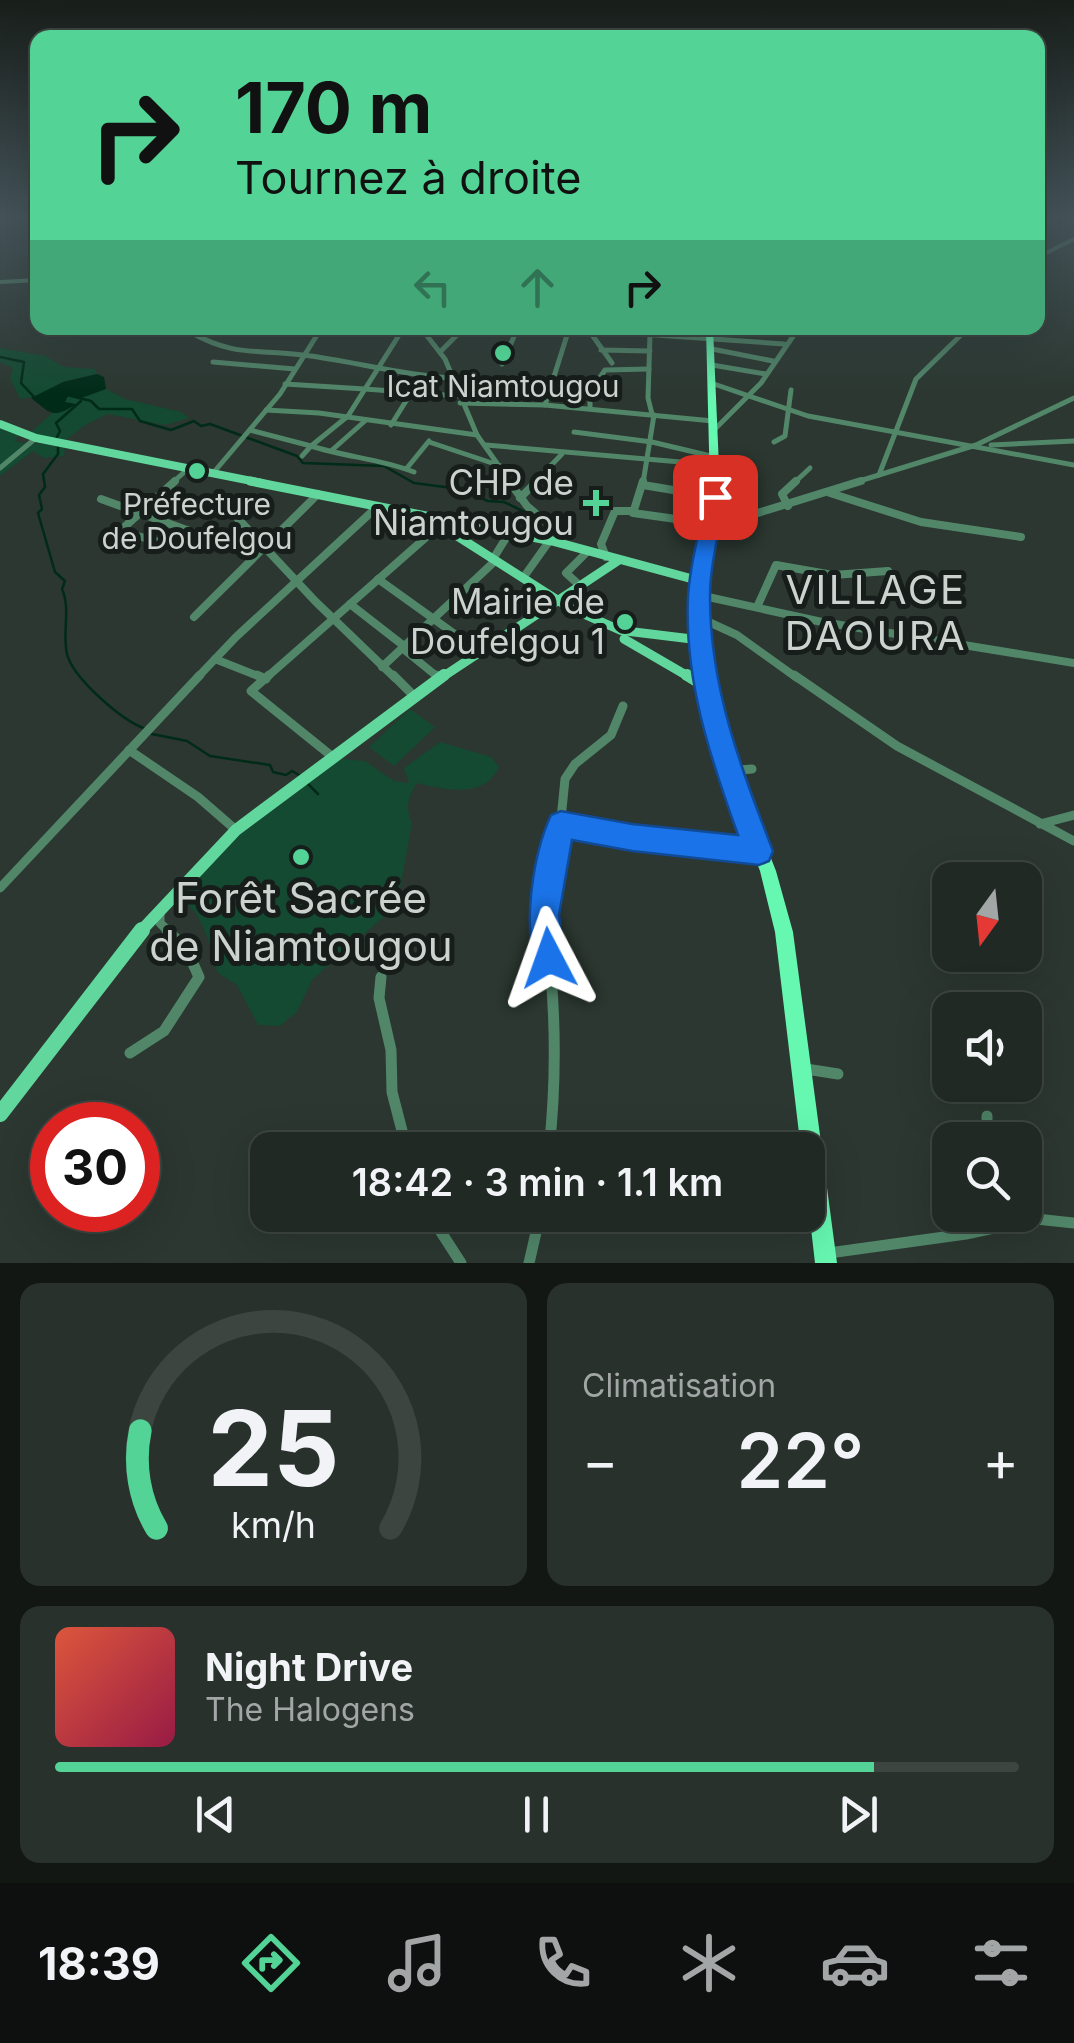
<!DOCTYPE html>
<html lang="fr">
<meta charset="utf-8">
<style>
:root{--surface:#202924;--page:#28312c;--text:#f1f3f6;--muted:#a2a6a6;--line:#3d4541;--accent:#53d396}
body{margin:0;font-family:Inter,sans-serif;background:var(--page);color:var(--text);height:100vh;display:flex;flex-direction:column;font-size:38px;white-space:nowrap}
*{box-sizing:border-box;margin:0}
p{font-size:32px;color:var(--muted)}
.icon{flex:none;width:55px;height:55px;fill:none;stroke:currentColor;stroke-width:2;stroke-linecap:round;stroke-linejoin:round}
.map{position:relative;height:1263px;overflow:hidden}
.details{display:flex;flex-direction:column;gap:20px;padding:20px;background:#121714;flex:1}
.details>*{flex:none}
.hud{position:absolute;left:30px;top:30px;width:1015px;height:305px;border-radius:20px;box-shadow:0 10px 40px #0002,0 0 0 2px var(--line);background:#53d396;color:#111;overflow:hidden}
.needle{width:65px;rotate:195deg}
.tools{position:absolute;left:932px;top:862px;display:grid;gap:20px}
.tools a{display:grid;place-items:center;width:110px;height:110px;border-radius:20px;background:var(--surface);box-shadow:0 10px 40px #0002,0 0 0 2px var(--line);font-size:50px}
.speed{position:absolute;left:30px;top:1102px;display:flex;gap:20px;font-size:50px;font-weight:700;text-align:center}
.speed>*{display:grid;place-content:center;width:130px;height:130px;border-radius:50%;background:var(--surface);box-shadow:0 10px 40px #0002,0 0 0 2px var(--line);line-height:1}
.speed .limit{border:15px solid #d22;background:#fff;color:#111}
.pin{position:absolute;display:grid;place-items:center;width:85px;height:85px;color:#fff;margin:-42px;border-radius:20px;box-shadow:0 5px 15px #0006}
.me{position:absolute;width:110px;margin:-55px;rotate:356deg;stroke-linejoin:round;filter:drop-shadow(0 0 8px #0008)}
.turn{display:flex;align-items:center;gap:35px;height:210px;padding:0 40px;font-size:45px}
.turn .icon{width:130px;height:130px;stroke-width:2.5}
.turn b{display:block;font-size:70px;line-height:85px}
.lanes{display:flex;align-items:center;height:95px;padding:0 40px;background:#0003;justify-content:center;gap:50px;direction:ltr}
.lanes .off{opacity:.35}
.big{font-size:75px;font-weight:600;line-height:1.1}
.details .card{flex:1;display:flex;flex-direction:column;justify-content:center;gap:15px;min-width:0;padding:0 35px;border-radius:20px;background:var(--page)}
.details .dial{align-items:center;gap:0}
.dial svg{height:260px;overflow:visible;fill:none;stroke:var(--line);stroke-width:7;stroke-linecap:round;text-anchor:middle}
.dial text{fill:var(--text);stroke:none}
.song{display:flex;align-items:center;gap:30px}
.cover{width:120px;height:120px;border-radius:15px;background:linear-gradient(135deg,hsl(10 70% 55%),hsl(340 70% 35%))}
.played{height:10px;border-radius:5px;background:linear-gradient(90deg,var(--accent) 85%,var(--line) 85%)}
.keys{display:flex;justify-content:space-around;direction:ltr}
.heat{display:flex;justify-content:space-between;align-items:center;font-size:55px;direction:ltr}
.details .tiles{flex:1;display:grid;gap:20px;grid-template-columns:1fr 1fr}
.card:last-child{grid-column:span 2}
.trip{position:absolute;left:250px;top:1132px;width:575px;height:100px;border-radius:20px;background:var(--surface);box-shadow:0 10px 40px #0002,0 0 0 2px var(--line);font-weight:600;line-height:100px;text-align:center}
.dock{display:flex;height:160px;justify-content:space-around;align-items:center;background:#0d100e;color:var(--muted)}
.dock .icon{width:70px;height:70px}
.dock .on{color:var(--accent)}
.dock b{font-size:45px;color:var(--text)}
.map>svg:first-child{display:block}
.green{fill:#134a31}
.water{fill:#002b18}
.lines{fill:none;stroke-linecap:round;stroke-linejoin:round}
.stream{stroke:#002b18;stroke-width:2.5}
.minor-far4{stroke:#518669;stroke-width:4}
.minor-far3{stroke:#518669;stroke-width:5}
.minor-far2{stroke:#518669;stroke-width:8}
.minor-far1{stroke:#518669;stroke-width:9}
.minor{stroke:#518669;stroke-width:11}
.major-far3{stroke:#62d79d;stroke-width:8}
.major-far2{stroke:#62d79d;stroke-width:9}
.major-far1{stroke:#62d79d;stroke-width:12}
.major{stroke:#62d79d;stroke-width:16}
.highway{fill:#66f7b1;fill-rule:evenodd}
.route{fill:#1a73e8;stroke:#114b97;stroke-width:2.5}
.poi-dot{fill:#53d396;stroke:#171d1a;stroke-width:4}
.labels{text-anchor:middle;stroke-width:10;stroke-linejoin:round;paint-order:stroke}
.far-poi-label{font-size:30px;fill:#ccd3cf;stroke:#171d1a}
.poi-label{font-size:35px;fill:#ccd3cf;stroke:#171d1a;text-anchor:end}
.quarter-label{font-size:40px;letter-spacing:2.5px;fill:#ccd3cf;stroke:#171d1a}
.near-poi-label{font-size:42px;fill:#ccd3cf;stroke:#171d1a}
</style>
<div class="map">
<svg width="1074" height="1263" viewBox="0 0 1074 1263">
<rect width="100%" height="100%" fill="#2b3730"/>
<g class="green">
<polygon points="0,348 45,356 64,367 95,369 97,374 63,382 39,396 20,399 10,378 13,368 0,362"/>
<polygon points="106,389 125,399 181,412 189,418 165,425 108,414 85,425 63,442 29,434 52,413 76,405 64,402 68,396 81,398"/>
<path d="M0,427L20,435L14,441C32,445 46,442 65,446L64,456L44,458L33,451L0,476Z"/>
<polygon points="410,709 435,727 394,766 369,747"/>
<path d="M440,742L491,757L499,767C484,799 446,790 417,783C408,796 405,808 412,823L397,905L312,980L297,1012L280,1026L258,1025L237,985L218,973C208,945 206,916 180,898L222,848L341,759L365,761L394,781L409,783L404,768Z"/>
</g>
<path class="water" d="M97,374L104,377L106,389L81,398L68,396L65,402L76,404C51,421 49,411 31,398L63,382Z"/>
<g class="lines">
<g class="stream">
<polyline points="0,357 24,362 21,383 35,398"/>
<polyline points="67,395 91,401 99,409 132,409 140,421 171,430 194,421 201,426 210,424 297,456 303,463 384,466 414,483 460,489 488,501 504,502 533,516"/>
<polyline points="56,439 60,431 56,423 81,401"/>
<path d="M58,446V454L43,474L45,487L39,495L42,509L38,513L55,572L65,581L62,589C71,609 62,632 67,654C73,678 122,721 146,729"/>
<polyline points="152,734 187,741 210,756 270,765 273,772 286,775 292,771 299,775"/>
<polyline points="308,784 318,794"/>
</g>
<g class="minor-far4">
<polyline points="33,245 38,246"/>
<polyline points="1038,257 1074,239"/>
<polyline points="0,282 38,280"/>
<polyline points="137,328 188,333"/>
<polyline points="184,328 195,334"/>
<polyline points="421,328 426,334"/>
<polyline points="564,328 647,334"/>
<polyline points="317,334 321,328"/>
<polyline points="399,334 403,328"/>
<polyline points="458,334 464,328"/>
<polyline points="515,334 518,328"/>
<polyline points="567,334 569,328"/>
<polyline points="794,334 798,328"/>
<polyline points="962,334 968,328"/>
</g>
<g class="minor-far3">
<polyline points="173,332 188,333"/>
<path d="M190,332C235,357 255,349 303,355C353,361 400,375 450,378"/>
<polyline points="401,332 365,389 458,396"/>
<polyline points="424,332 445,359 477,435 511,483"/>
<polyline points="590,332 612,363"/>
<polyline points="612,332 784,344"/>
<polyline points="650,334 648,398 652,414"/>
<polyline points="712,349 773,361"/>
<polyline points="601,350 650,351"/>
<polyline points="441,351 460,332"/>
<polyline points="213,362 295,369"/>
<polyline points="502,364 516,332"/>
<polyline points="712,365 766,374"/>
<polyline points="714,384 808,416 1074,465"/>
<polyline points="460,403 545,405 713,421"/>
<polyline points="545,405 568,332"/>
<polyline points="590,408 590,392 605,370 649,369"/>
<polyline points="266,410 319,413 477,435"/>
<polyline points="391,425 411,393"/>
<polyline points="250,430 311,446 348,416 365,389 285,384"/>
<polyline points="714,430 761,383 796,332"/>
<polyline points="574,432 652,442 715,457"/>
<polyline points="429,442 501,466"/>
<polyline points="774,442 785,436 791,390"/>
<polyline points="486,445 715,465"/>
<polyline points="991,445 1074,441"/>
<polyline points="331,451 366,420"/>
<path d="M302,456L311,446C345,457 381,459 414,472"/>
<polyline points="0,468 36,438"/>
<polyline points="407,468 429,441"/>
<polyline points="214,472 280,394 319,332"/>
<polyline points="879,475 916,379 964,332"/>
<polyline points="172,483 190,467"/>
<polyline points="534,483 562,454"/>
<polyline points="643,483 654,415"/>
<polyline points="794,483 810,468"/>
<polyline points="853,483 976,445 1074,398"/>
</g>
<g class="minor-far2">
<polyline points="509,481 527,506 557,532"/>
<polyline points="643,481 633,513 719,525 861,481"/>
<polyline points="643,485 715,497"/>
<polyline points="830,493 921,522 1021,537"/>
<polyline points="520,498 537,481"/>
<polyline points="101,499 256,555"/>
<polyline points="788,506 782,494 796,481"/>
<polyline points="227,507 316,602 395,678"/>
<polyline points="159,542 120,531 175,481"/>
<polyline points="606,557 601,544 615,511 633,511"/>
<polyline points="493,559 509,533"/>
<polyline points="523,578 565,519"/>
<polyline points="378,579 477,650"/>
<polyline points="578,584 566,573 587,552"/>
<polyline points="699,595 822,622 1074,663"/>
<polyline points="350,604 404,646"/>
<polyline points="758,605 776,565 833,575 888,571"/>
<polyline points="194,617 318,494"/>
<polyline points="700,618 737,635 797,678"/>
<polyline points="496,637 518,651"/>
<polyline points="402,648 439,678"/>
<polyline points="215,659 263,678"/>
<polyline points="382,667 495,561"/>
<polyline points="197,678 236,637 378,506"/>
<polyline points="266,678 440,525"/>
</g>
<g class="minor-far1">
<polyline points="257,675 266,679"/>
<polyline points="269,675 251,691 334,758"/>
<polyline points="393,675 414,696"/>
<polyline points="436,675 439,678"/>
<polyline points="794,675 897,746 1074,841"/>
<polyline points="129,750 198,797 236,830"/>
<polyline points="728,771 752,769"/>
<polyline points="561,824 632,838 759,851"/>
<polyline points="1040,824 1074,815"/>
<polyline points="0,888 200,675"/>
<polyline points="160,913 160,923 169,932"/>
<polyline points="546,932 544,915 558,849 565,779 575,764 611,735 623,706"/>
</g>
<g class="minor">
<path d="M546,930C556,1004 557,1076 549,1150"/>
<polyline points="381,977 379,998 391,1050 392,1092 407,1150"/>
<polyline points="130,1053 164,1031 199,977 187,950 167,930"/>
<polyline points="806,1069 838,1074"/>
<polyline points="987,1116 987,1140"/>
<polyline points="430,1215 461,1263"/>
<polyline points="829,1253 966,1234 1036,1219 1074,1223"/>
<polyline points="529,1263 540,1215"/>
</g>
<polyline class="major-far3" points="0,424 36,438 262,483"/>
<g class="major-far2">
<polyline points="250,481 552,541 700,581"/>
<polyline points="432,520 570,608 622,631"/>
<polyline points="626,631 700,640"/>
<polyline points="624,639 691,678"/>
<polyline points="441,678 619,560"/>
</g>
<g class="major-far1">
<polyline points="687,675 705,686"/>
<polyline points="140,932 236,830 444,675"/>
</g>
<polyline class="major" points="0,1114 142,930"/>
<polygon class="highway" points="706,328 713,328 720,490 705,595 712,686 729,752 776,871 793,932 837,1263 815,1263 808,1202 808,1150 801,1150 775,932 760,871 715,752 698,686 693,595 710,490"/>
</g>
<linearGradient id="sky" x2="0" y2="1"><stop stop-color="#181e1a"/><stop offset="0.55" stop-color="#445359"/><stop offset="1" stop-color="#445359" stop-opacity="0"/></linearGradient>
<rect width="1074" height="395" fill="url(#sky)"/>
<path class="route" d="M715,491L725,497C720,529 710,564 710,597C710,688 741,768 773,851L769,861L759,865L632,851L572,840L559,915L565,958L561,969L549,974L538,969C521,929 533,854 551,815L561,811L632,824L738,835C710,757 684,680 688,596C690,563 700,529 706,497Z"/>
<g class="poi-dot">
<circle cx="503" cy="353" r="10"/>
<circle cx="197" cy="471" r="10"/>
<path d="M591 488h10v10h10v10h-10v10h-10v-10h-10v-10h10z"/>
<circle cx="625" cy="622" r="10"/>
<circle cx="301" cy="857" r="10"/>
</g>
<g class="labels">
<g class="far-poi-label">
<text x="503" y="397">Icat Niamtougou</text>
<text x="197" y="515">Préfecture<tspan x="197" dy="34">de Doufelgou</tspan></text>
</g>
<g class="poi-label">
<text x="574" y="495">CHP de<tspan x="574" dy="40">Niamtougou</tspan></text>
<text x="605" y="614">Mairie de<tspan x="605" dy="40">Doufelgou 1</tspan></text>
</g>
<g class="quarter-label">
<text x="876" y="604">VILLAGE<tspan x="876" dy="46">DAOURA</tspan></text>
</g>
<g class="near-poi-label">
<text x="301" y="913">Forêt Sacrée<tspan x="301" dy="48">de Niamtougou</tspan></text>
</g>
</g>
</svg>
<div class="tools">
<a><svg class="needle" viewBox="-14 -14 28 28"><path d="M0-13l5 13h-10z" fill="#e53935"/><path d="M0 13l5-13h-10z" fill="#a2a6a6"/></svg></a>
<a><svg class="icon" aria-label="sound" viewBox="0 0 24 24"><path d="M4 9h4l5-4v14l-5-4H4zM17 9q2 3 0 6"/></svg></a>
<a><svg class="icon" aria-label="search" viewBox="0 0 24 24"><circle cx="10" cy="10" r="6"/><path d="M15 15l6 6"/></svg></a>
</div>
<div class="speed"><div class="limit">30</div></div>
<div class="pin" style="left:715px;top:497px;background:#d93025"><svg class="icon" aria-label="arrive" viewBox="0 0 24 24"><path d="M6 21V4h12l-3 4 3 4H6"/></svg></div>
<svg class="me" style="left:549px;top:958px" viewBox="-20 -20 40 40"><path d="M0-17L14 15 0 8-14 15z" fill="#1a73e8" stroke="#fff" stroke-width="4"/></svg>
<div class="trip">18:42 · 3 min · 1.1 km</div>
<div class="hud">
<div class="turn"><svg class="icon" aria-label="right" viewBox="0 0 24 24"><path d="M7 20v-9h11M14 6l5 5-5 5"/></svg><div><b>170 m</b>Tournez à droite</div></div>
<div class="lanes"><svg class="icon off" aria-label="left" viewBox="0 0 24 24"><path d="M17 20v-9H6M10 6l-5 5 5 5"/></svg><svg class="icon off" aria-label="ahead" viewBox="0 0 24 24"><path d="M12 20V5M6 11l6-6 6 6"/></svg><svg class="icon" aria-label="right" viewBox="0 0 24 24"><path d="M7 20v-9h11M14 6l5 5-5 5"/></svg></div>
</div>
</div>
<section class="details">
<div class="tiles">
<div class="card dial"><svg viewBox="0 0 100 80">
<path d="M14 69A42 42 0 1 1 86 69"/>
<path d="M14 69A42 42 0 0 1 9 39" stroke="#53d396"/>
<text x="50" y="56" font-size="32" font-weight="700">25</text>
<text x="50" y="72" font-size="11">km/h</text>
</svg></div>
<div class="card"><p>Climatisation</p>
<div class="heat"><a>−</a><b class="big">22°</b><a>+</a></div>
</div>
<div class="card">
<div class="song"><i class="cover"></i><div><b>Night Drive</b><p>The Halogens</p></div></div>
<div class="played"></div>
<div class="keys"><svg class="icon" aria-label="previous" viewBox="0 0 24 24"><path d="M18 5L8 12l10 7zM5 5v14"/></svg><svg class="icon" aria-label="pause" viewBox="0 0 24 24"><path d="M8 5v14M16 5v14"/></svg><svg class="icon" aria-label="next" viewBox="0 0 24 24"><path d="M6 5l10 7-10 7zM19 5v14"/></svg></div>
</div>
</div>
</section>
<nav class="dock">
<b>18:39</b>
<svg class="icon on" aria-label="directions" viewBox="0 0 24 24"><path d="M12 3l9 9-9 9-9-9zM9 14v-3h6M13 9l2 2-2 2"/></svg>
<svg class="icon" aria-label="music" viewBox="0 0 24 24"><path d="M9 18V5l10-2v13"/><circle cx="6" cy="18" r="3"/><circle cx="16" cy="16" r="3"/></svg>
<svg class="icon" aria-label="phone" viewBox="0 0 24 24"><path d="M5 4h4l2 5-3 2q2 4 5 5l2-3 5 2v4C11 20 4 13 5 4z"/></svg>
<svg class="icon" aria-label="climate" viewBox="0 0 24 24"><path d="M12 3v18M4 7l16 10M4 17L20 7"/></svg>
<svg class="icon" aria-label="car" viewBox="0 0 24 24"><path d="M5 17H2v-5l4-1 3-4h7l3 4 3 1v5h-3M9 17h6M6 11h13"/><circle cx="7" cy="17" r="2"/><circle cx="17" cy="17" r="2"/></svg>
<svg class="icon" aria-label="filters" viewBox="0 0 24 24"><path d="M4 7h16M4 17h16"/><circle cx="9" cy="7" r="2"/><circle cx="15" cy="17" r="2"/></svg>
</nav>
